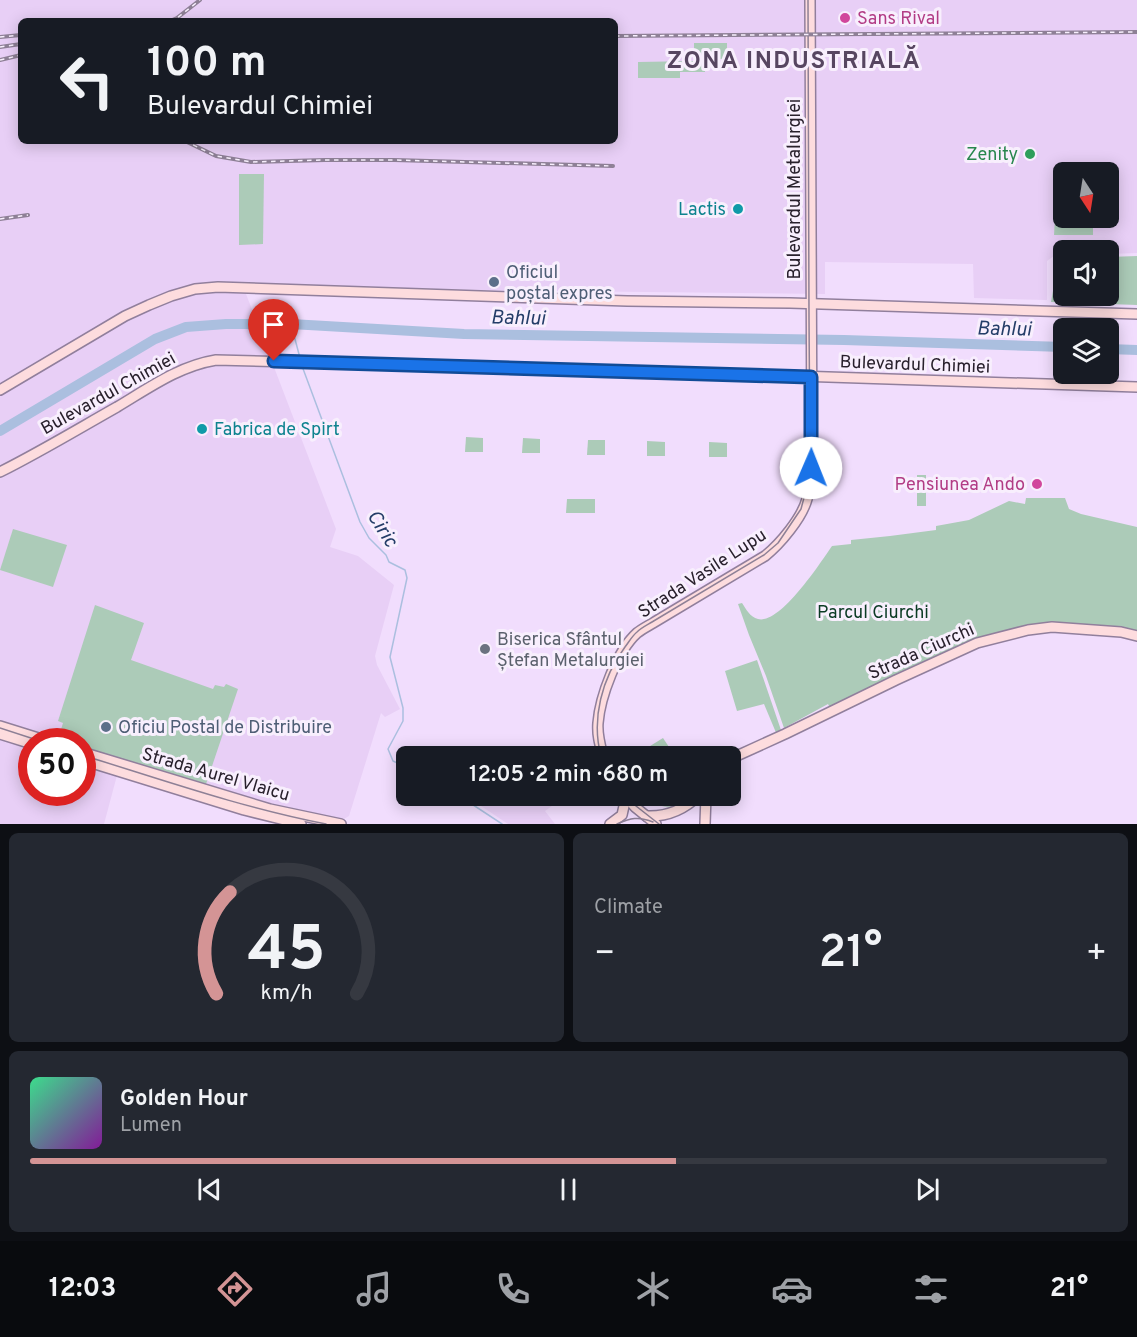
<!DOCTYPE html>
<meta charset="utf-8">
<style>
:root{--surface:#171b24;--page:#242831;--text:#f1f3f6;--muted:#9ea1a6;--line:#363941;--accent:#d49495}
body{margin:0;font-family:Overpass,sans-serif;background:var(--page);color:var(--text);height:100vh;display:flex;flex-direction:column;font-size:22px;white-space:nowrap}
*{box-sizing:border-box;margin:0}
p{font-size:20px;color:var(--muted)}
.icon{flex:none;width:33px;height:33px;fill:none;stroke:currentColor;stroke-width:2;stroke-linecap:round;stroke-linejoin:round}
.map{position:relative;height:824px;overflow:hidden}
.sheet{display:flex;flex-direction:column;gap:9px;padding:9px;background:#0d0f14;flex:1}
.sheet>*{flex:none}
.banner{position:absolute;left:18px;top:18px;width:600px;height:126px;border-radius:9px;box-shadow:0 3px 15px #0003;background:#171b24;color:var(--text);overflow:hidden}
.needle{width:39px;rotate:168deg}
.tools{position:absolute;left:1053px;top:162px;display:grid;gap:12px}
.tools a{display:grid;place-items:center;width:66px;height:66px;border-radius:9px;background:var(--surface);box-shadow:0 3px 15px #0003;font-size:30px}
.speed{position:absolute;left:18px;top:728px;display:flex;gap:12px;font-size:30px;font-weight:700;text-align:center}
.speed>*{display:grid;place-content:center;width:78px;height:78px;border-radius:50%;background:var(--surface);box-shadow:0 3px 15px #0003;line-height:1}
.speed .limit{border:9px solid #d22;background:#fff;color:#111}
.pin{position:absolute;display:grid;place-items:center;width:51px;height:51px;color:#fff;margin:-62px -26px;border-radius:50% 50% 50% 0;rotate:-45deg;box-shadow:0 0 6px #0007}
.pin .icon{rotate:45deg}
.me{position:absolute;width:66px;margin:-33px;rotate:1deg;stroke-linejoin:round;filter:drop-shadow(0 0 4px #0008)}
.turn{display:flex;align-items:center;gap:21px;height:126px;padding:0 30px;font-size:27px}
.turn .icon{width:78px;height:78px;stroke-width:2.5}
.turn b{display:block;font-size:42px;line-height:51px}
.big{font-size:45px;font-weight:600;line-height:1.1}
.sheet .card{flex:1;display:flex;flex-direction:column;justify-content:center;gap:9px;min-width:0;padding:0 21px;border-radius:9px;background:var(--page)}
.sheet .dial{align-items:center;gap:0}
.dial svg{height:156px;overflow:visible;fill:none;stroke:var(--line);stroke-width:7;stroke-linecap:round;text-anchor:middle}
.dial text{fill:var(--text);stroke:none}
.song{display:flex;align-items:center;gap:18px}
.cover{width:72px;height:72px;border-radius:9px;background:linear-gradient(135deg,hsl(150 70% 55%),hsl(290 70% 35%))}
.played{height:6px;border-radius:3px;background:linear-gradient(90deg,var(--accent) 60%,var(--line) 60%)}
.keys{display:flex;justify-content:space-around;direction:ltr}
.heat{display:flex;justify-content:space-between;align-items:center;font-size:33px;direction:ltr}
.sheet .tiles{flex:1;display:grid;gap:9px;grid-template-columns:1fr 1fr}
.card:last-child{grid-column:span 2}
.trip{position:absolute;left:396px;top:746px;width:345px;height:60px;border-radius:9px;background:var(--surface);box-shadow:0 3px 15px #0003;font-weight:600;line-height:60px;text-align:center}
.dock{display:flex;height:96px;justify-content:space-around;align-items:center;background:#090b0e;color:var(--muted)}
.dock .icon{width:42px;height:42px}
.dock .active{color:var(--accent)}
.dock b{font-size:27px;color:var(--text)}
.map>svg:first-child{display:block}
.built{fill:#e8cff6;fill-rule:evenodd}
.green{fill:#accbb8}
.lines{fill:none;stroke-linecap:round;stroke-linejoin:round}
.stream{stroke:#abbfdf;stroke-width:1.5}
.river{stroke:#abbfdf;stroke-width:10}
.secondary-casing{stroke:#917f9c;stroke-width:12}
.secondary{stroke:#fddcde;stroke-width:9}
.tram{stroke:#8e8096;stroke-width:1.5}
.rail-casing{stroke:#8e8096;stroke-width:4}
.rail{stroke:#f8effd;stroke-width:1.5;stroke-dasharray:4.5;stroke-linecap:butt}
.route-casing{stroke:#114b97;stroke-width:15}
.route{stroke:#1a73e8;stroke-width:10}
.hotel-dot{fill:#d1479c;stroke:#f8effd;stroke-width:2}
.leisure-dot{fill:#2e9e5b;stroke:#f8effd;stroke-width:2}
.culture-dot{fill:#0f9aa8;stroke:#f8effd;stroke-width:2}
.service-dot{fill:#5c6f8a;stroke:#f8effd;stroke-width:2}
.worship-dot{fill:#6b7280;stroke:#f8effd;stroke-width:2}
.labels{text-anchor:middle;stroke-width:6;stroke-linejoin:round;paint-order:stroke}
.hotel-label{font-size:18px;fill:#b23c85;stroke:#f8effd;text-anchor:start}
.leisure-label{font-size:18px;fill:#27864d;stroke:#f8effd;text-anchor:end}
.street-label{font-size:18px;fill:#28202c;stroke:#f8effd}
.culture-label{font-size:18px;fill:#0d838f;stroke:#f8effd;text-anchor:end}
.service-label{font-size:18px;fill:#4e5e75;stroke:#f8effd;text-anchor:start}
.park-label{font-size:18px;fill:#0b3b24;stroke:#f8effd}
.worship-label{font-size:18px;fill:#5b616d;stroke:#f8effd;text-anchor:start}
.water-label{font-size:20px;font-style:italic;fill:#243d68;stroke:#f8effd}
.district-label{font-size:24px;font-weight:bold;letter-spacing:1.5px;fill:#574661;stroke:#f8effd}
</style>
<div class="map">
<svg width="1137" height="824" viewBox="0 0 1137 824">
<rect width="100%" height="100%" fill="#f1ddfd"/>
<g class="built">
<path d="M0,0H1137V253L1109,254L1108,250H1064L1063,253H1058L1047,261V300L974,298L973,264L825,262V294L299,288L246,294L336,529L330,547L358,556L394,585L375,656L377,665L400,709L385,717L381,713L349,816L335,824L288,808L213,793L123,762L116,779L104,824H0ZM21,21H615V141H21ZM1064,172H1108V218H1064ZM32,741H82V792H32Z"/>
<polygon points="483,795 567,795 545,811 555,824 508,824 475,802"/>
</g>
<g class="green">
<polygon points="694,43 727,43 727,59 705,59 705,72 680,72 680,78 638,78 638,62 694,61"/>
<polygon points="239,174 264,174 263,244 239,245"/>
<polygon points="1055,217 1093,218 1093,235 1054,235"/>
<polygon points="1059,256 1063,256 1064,296 1108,296 1109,257 1137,256 1137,305 1051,302"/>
<polygon points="466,437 483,438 483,452 465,452"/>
<polygon points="523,438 540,439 540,453 522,453"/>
<polygon points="588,440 605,440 605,455 587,455"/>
<polygon points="647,441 665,442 665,456 647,456"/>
<polygon points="709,442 727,443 727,457 709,457"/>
<rect x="917" y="475" width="9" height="31"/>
<path d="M1026,498H1065L1069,509L1081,514L1137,527V636L1084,628L1006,635L831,710L828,704L784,728L766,676L749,635L738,604L742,603C746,609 750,617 758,619C780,625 821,562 832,546L851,544V540L890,536L936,530V526L969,520L1009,501L1025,504Z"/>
<polygon points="567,499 595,499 595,513 566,513"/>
<polygon points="13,529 67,545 53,587 0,570"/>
<polygon points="95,605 144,623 131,660 213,689 215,685 224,687 226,684 238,689 205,787 83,747 82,741 63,741 58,739 63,723 58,721"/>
<polygon points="757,660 782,733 777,735 764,704 737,711 725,671"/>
<polygon points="663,738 675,756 634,756"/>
<path d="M643,795H692C674,811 661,810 643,795Z"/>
</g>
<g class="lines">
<g class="stream">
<polyline points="291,324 300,358"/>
<polyline points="302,366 360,522 369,538 386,555 389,562 405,570 407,578 390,657 403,708 403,721 388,749 393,761 406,767"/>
<polyline points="458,795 502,824"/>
</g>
<g class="river">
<polyline points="1108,349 1137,350"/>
<polyline points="0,431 155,339 186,327 226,324 291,324 464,334 844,340 1064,347"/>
</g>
<defs>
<g id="secondary">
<polyline points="0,390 125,316 149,305 171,296 195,289 218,287 627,301 790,303 1137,314"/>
<path d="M0,472C40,452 78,429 117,407C149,388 179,366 216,360L798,376L1137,387"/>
<polyline points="0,726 48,741"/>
<polyline points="0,734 32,744"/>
<polyline points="82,752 270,809 341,824"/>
<path d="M603,756C600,745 597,735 598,723C600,697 617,651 637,633C642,629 648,626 653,623L765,556C780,544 802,518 807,499C810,485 811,470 812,456L810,0"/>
<polyline points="730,759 785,734 896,680 977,643 1028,630 1052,627 1121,632 1137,636"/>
<polyline points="82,760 244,810 301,824"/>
<polyline points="624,795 635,807 656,824"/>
<path d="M646,816C666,817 684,810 699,795"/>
<polyline points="610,824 622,815 624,806 621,795"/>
<polyline points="705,824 706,795"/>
</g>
</defs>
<use href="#secondary" class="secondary-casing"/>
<use href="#secondary" class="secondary"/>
<g class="tram">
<polyline points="0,728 40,741"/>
<path d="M82,755C163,780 243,808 326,824"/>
<path d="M601,756C591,719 602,678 625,647C629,642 632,636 637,632C641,628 647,625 652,622L764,555L778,543L801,509L809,479L810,456L809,318L808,0"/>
<polyline points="626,795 636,806 659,824"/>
<path d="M617,824C630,818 639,816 653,822"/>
</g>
<defs>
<g id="rail">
<polyline points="170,21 177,18 200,0"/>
<polyline points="615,36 1137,32"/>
<polyline points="0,37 21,35"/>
<polyline points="0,47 21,44"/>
<polyline points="0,60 21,55"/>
<polyline points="185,141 216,156 251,162 325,160 394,160 613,166"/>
<polyline points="0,219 28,215"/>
</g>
</defs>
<use href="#rail" class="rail-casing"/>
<use href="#rail" class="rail"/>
</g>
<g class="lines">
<defs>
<polyline id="route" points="274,361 810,377 811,377 811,468"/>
</defs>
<use href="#route" class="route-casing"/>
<use href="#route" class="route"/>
</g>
<g class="hotel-dot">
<circle cx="845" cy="18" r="6"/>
<circle cx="1037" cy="484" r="6"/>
</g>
<circle class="leisure-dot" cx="1030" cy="154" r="6"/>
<g class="culture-dot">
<circle cx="738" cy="209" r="6"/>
<circle cx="202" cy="429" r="6"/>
</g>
<g class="service-dot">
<circle cx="494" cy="282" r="6"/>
<circle cx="106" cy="727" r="6"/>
</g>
<circle class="worship-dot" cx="485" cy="649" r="6"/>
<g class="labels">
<g class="hotel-label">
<text x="857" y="24">Sans Rival</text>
<text x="1025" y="490" text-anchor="end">Pensiunea Ando</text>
</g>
<g class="leisure-label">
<text x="1018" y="160">Zenity</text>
</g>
<g class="street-label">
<text transform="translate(794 189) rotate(-90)" y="6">Bulevardul Metalurgiei</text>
<text transform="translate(915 364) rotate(2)" y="6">Bulevardul Chimiei</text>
<text transform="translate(108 393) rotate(-29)" y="6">Bulevardul Chimiei</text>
<text transform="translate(702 573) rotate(-33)" y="6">Strada Vasile Lupu</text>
<text transform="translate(921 651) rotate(-24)" y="6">Strada Ciurchi</text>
<text transform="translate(216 774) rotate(16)" y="6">Strada Aurel Vlaicu</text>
</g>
<g class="culture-label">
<text x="726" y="215">Lactis</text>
<text x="214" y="435" text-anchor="start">Fabrica de Spirt</text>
</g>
<g class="service-label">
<text x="506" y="278">Oficiul<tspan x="506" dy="21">poștal expres</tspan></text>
<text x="118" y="733">Oficiu Postal de Distribuire</text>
</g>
<g class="park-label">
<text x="873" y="618">Parcul Ciurchi</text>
</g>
<g class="worship-label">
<text x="497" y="645">Biserica Sfântul<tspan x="497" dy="21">Ștefan Metalurgiei</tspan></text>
</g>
<g class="water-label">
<text transform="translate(518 317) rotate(1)" y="7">Bahlui</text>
<text transform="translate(1004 328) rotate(1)" y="7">Bahlui</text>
<text transform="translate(383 528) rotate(57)" y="7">Ciric</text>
</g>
<g class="district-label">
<text x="794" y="68">ZONA INDUSTRIALĂ</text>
</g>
</g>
</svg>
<div class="tools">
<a><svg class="needle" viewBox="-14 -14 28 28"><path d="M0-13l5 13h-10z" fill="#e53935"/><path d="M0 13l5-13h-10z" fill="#9ea1a6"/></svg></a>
<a><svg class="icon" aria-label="sound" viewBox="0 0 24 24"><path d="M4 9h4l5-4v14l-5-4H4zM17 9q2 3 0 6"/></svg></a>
<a><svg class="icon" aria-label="layers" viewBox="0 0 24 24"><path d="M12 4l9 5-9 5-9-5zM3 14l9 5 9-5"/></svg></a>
</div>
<div class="speed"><div class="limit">50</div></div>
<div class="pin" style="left:274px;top:361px;background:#d93025"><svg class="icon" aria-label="arrive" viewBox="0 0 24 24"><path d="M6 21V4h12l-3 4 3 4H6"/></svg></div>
<svg class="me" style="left:811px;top:468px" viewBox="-20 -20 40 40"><circle r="19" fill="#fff"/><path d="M0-13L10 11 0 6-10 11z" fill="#1a73e8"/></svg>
<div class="trip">12:05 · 2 min · 680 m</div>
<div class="banner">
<div class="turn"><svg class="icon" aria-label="left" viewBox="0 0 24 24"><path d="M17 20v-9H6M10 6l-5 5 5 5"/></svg><div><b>100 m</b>Bulevardul Chimiei</div></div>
</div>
</div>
<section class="sheet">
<div class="tiles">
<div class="card dial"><svg viewBox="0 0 100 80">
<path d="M14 69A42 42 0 1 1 86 69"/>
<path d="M14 69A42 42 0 0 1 21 17" stroke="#d49495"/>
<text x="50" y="56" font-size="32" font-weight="700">45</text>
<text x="50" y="72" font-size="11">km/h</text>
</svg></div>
<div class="card"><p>Climate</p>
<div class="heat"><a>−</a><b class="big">21°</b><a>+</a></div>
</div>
<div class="card">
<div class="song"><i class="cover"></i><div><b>Golden Hour</b><p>Lumen</p></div></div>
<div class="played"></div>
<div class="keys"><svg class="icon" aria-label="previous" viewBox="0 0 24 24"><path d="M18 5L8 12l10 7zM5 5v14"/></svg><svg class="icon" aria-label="pause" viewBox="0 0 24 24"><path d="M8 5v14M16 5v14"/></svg><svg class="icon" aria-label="next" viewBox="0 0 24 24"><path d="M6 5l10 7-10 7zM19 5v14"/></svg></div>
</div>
</div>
</section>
<nav class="dock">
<b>12:03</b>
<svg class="icon active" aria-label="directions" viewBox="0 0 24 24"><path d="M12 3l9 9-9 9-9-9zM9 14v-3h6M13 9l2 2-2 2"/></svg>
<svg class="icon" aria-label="music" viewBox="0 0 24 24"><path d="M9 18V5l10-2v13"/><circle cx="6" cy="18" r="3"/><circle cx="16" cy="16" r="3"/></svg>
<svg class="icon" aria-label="phone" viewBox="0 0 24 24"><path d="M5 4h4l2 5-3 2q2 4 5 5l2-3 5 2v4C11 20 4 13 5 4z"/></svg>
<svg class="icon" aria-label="climate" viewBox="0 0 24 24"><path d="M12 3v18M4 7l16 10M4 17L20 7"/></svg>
<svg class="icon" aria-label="car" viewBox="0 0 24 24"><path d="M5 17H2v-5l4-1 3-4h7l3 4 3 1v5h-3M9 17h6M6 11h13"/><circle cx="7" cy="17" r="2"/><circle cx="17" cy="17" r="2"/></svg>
<svg class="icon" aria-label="filters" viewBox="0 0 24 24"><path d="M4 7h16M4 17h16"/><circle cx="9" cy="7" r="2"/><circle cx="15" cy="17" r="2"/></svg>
<b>21°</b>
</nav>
